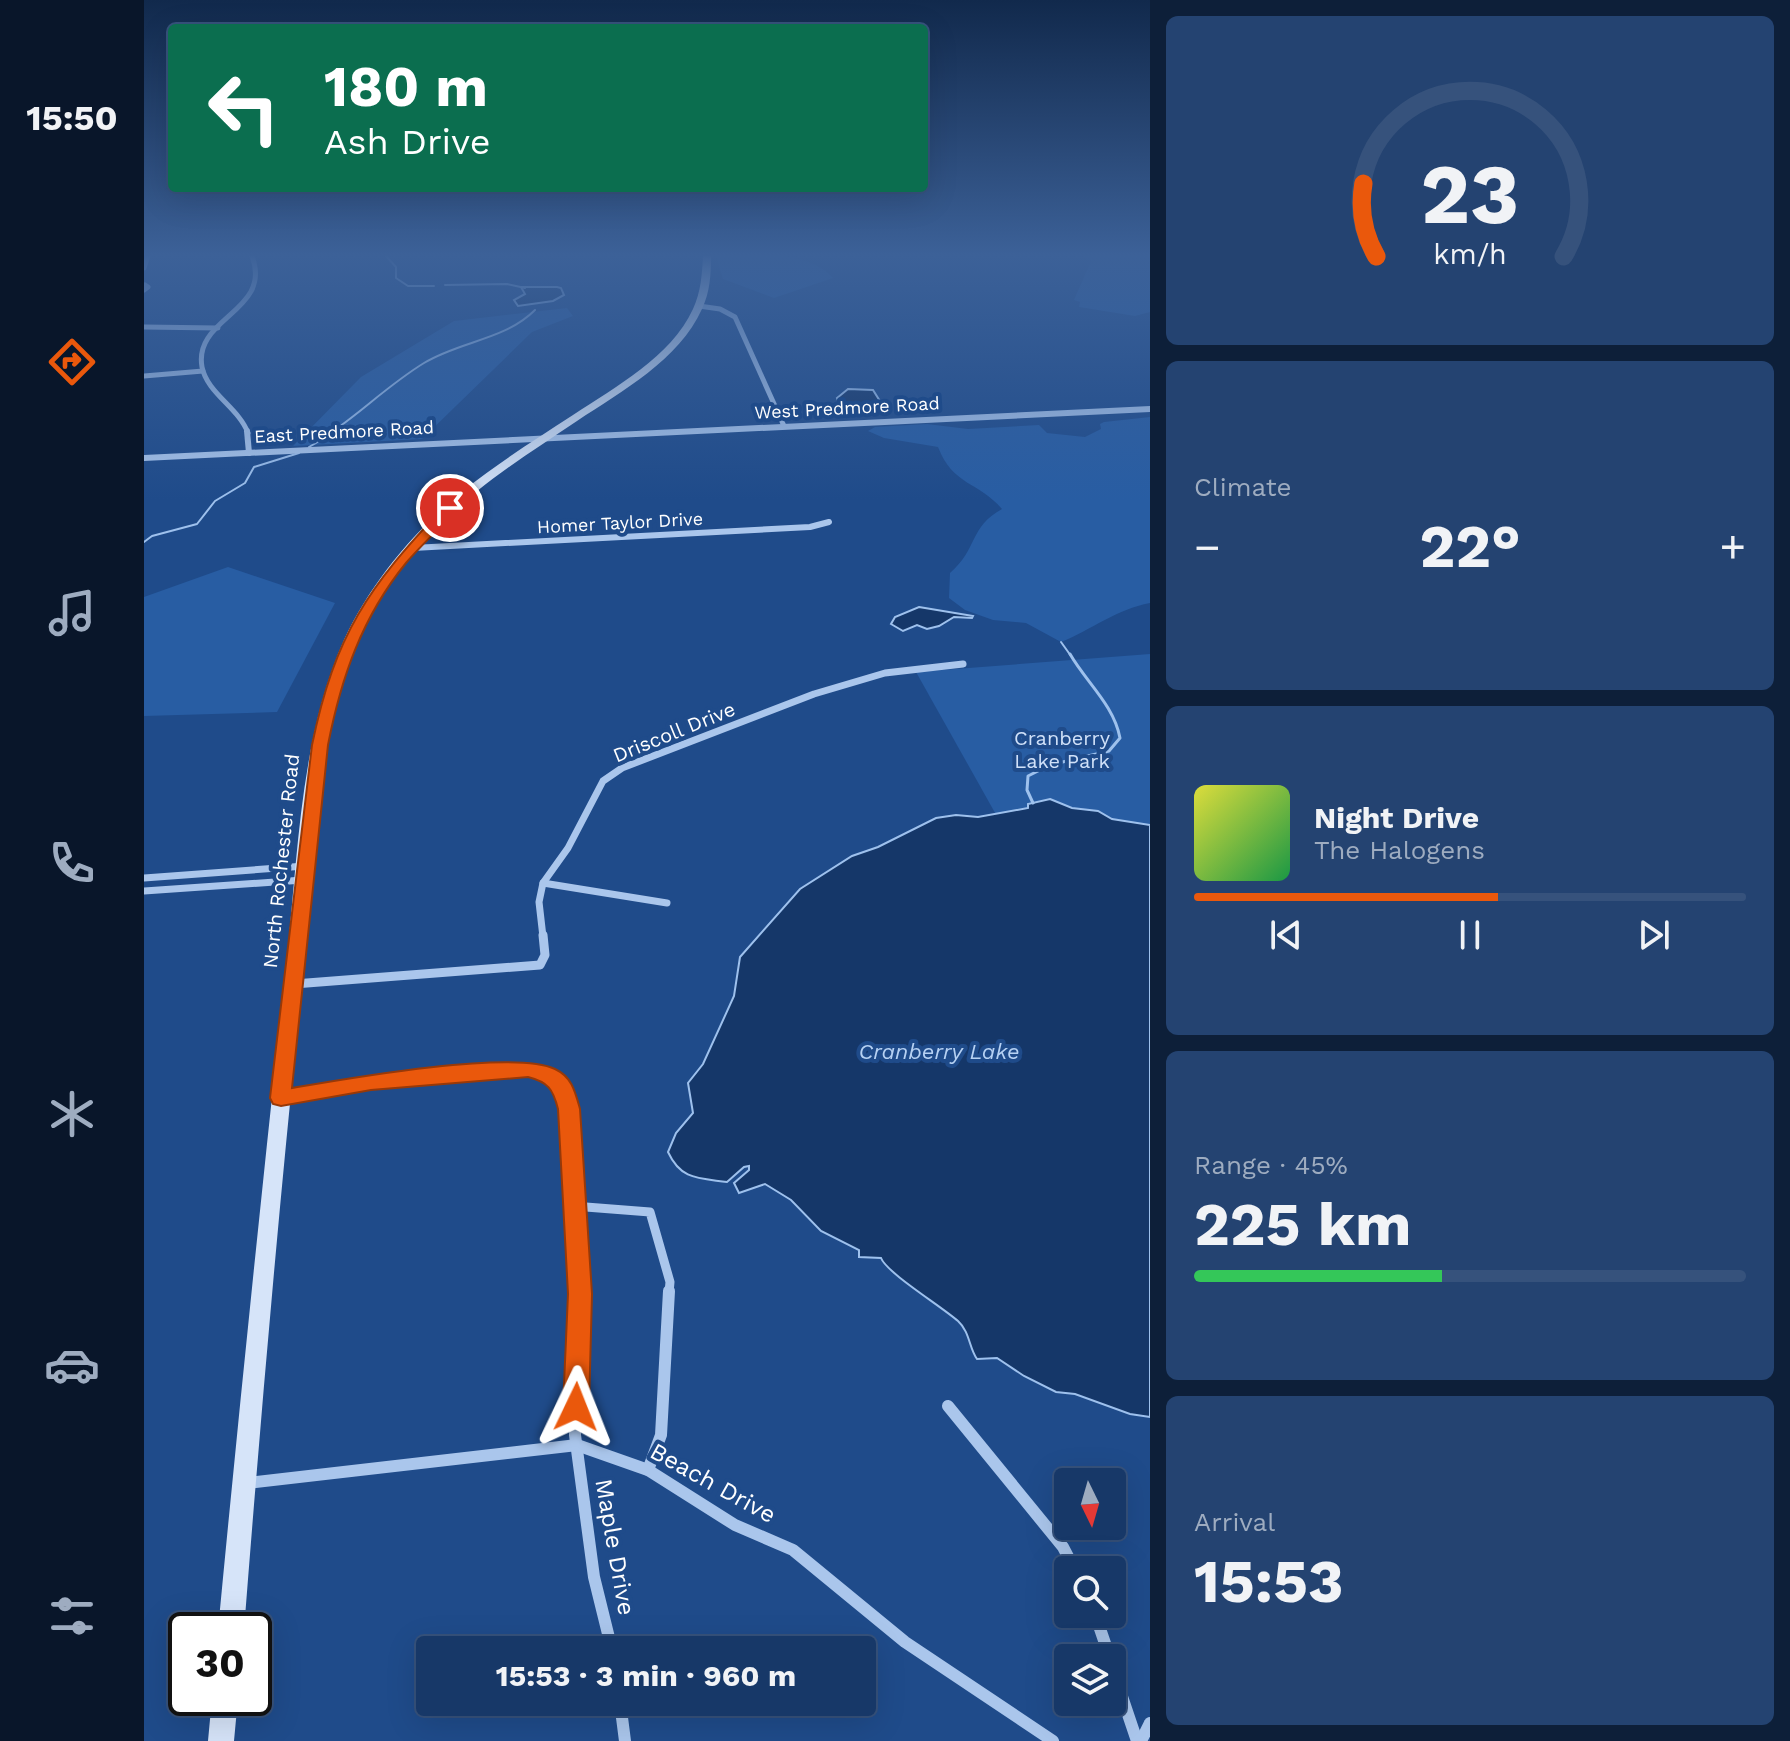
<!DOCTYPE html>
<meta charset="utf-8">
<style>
:root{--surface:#173868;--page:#244371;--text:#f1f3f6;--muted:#9eacc0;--line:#36527c;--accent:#ea580c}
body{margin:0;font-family:"Work Sans",sans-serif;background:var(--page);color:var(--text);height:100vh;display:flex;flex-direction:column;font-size:30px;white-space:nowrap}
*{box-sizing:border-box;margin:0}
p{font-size:26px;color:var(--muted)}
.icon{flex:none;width:44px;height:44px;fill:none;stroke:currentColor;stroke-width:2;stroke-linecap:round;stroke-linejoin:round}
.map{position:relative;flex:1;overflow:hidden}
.drawer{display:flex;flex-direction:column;gap:16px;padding:16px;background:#0d1f39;width:640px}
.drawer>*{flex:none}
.top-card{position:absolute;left:24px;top:24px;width:760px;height:168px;border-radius:8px;box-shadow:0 8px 32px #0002,0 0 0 2px var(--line);background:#0b6e4f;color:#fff;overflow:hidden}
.needle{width:52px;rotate:175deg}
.fabs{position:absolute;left:910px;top:1468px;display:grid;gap:16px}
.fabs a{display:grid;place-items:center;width:72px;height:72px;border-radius:8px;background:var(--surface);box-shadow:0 8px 32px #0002,0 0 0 2px var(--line);font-size:40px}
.speed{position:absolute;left:24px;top:1612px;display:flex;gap:16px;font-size:40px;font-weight:700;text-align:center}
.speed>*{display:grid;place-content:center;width:104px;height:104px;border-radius:50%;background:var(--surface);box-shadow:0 8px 32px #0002,0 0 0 2px var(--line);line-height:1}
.speed .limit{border:4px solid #111;border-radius:12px;background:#fff;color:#111}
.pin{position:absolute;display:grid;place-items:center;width:68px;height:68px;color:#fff;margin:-34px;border:4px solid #fff;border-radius:50%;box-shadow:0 2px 8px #0007}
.me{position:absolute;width:88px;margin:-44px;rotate:2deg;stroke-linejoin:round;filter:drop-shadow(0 0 6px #0008)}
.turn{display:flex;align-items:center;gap:28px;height:168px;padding:0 24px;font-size:36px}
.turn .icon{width:104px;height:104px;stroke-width:2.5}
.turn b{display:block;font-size:56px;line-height:68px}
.big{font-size:60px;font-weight:700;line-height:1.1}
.drawer .card{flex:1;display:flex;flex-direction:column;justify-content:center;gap:12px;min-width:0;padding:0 28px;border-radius:12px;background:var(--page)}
.drawer .dial{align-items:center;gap:0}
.dial svg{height:208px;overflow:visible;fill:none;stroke:var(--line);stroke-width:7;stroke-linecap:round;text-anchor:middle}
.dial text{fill:var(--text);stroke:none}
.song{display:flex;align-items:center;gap:24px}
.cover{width:96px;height:96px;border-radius:12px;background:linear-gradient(135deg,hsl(60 70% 55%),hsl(140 70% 35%))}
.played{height:8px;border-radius:4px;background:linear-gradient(90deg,var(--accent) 55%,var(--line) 55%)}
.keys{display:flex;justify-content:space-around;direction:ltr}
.heat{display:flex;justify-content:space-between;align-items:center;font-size:44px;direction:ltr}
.charge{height:12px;border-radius:6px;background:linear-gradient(90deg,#34c759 45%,var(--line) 0)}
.trip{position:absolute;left:272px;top:1636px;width:460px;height:80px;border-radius:8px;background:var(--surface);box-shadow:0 8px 32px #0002,0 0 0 2px var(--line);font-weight:700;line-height:80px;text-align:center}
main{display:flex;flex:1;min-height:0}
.tab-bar{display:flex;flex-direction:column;width:144px;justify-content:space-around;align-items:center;background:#09162a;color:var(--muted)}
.tab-bar .icon{width:56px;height:56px}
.tab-bar .on{color:var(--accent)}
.tab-bar b{font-size:36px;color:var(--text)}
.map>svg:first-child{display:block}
.green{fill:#285da3}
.water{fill:#153769;stroke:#9ec1ed;stroke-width:2}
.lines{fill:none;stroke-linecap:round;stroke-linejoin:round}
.stream-far1{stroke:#9ec1ed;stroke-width:2}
.stream{stroke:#9ec1ed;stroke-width:3}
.minor-far4{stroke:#aac6ec;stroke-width:5}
.minor-far3{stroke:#aac6ec;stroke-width:6}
.minor-far2{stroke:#aac6ec;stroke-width:7}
.minor-far1{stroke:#aac6ec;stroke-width:9}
.minor{stroke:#aac6ec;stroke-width:12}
.tertiary{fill:#aac6ec;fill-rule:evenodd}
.secondary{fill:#d6e4f9;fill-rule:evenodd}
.route{fill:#ea580c;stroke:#983908;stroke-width:2}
.labels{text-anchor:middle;stroke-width:8;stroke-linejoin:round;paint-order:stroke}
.far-street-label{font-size:18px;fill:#fff;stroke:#1f4b8a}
.street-label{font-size:20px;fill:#fff;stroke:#1f4b8a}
.park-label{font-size:20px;fill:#d0e1f9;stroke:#1f4b8a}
.water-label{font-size:22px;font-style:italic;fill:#b6d1f3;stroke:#1f4b8a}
.near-street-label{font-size:24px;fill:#fff;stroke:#1f4b8a}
</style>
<main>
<nav class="tab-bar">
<b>15:50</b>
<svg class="icon on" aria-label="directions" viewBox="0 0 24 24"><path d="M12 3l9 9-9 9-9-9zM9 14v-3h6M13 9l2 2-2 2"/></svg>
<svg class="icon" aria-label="music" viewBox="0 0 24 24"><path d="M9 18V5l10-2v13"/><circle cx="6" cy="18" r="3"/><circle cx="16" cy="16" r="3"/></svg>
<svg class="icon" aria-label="phone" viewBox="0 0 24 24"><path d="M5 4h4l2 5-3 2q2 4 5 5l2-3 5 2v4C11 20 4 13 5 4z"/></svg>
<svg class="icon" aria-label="climate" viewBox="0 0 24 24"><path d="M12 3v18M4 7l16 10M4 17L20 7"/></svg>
<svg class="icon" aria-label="car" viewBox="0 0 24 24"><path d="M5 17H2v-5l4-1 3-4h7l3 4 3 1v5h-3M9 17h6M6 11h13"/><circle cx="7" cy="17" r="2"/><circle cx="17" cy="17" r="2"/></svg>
<svg class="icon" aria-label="filters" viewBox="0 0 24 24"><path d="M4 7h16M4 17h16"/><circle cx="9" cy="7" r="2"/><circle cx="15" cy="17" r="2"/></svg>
</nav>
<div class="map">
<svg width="1006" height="1741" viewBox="0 0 1006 1741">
<rect width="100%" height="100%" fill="#1f4b8a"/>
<g class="green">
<path d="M572,256C608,256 664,249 689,278L630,298L579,279Z"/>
<polygon points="939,256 1006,256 1006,312 991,316 935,307 936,302 930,300 947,261"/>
<polygon points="423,308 429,316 388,332 278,439 149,446 217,377 310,321"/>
<path d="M1006,417V603C973,609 947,630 917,642L882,623L849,620L821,610L805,598L806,573C834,549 825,527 858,509C834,481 809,486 794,447L740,438L724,431L731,427L783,424L824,429L895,425L903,433L941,437L957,429L956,424L960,422Z"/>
<polygon points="84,567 191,603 133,712 0,716 0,597"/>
<polygon points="1006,654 1006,1003 960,1007 772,672"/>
</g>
<g class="water">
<polygon points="377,287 413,287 417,288 420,295 409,301 374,306 370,300 381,294"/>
<polygon points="704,389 729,390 739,406 719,412 698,411 693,398"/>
<polygon points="775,607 829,616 828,618 810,617 795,626 783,629 773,625 759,631 747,624 751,617"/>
<path d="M906,799L928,808L954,811L968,819L1006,825V1417L986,1414L931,1394L912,1392L880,1376L853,1358L833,1359C825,1348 826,1332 814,1321C797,1306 743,1273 737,1258L715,1257V1250L677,1231L647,1200L621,1184L595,1193L590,1183L605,1170V1166L600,1167L583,1182C554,1178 537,1180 524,1152L532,1133L549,1113L544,1083L559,1064L590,996L596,957L656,889L708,856L734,847L792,818L812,815L834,817L884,808V804Z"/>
</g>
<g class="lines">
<g class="stream-far1">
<polyline points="242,256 252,267 252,278 264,286 290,286"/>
<polyline points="301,285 363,284 381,288"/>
<path d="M165,447C207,423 239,388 280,363C316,341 361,340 391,310"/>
<polyline points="0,542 8,536 53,524 71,501 101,483 110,467 155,453"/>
<polyline points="917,642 927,656"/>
</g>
<path class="stream" d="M889,803L883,790L884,776L906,765L965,751L976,738C970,705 942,682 926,654"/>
<g class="minor-far4">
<polyline points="0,268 4,256"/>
<polyline points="0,290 4,287 1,285"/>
<polyline points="555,306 576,309 591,317 640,426"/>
<polyline points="0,327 74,328"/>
<polyline points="0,376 59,371"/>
<path d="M104,433C95,408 63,393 58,367C49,317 129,312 108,256"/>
</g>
<g class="minor-far3">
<polyline points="103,431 105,453"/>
<polyline points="269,548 666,527 685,522"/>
</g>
<g class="minor-far2">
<polyline points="0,878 161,866"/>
<polyline points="399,883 523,903"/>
<polyline points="0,891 159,880"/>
<polyline points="399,937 395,902 399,883 424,848 459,781 478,768 670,694 741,673 819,664"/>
</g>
<g class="minor-far1">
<polyline points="150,984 396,965 401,955 399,935"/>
<path d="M139,1098L227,1082L384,1069C408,1076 418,1085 425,1109L436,1293"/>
<polyline points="429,1206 506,1212 526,1282 525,1293"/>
</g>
<g class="minor">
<polyline points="436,1291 431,1435 450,1577 468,1650"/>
<polyline points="804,1406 919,1547 931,1570"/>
<polyline points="504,1470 517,1435 525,1291"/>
<polyline points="104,1483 433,1445 504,1470 591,1525 649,1550 761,1642 909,1741"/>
<polyline points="951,1614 966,1658"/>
<polyline points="968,1667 993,1741"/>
<polyline points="476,1702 481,1741"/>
<polyline points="997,1741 1006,1723"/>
</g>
<polygon class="tertiary" points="1006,406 1006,412 0,461 0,455"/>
<g class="secondary">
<path d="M559,256H567C567,275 566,292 558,309C535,360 478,391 433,421C399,444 364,466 332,492C282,531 238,583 213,642C169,746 170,865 159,976C136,1194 117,1412 100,1630H74C95,1409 118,1188 142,967C154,859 155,741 200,640C227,582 271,530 320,490C354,463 392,439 429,415C471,387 527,357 549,309C557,292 558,274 559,256Z"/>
<polygon points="68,1698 94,1698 90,1741 64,1741"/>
</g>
</g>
<linearGradient id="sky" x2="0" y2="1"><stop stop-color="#11294c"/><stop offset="0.51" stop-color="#3c6198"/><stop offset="1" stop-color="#3c6198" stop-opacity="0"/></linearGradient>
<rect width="1006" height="500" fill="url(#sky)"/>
<path class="route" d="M301,506L313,508C297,528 278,544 262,563C218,617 197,678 184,745L148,1088C200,1079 369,1049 411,1069C428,1077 431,1091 436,1109L448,1294L445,1407L441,1415L432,1419L423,1415L419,1407L424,1294L414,1109C409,1089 404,1082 384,1077L227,1090L137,1106L129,1104L126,1098L168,745C191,634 224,587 301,506Z"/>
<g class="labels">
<g class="far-street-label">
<text transform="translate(703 408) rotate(-3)" y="6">West Predmore Road</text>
<text transform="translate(200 432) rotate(-3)" y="6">East Predmore Road</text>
<text transform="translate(476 523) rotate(-3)" y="6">Homer Taylor Drive</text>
</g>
<g class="street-label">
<text transform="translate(530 732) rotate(-22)" y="7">Driscoll Drive</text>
<text transform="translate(137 861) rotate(-84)" y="7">North Rochester Road</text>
</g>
<g class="park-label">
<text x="918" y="745">Cranberry<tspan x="918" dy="23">Lake Park</tspan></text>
</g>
<g class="water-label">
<text x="795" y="1059">Cranberry Lake</text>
</g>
<g class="near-street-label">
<text transform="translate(569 1483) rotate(29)" y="8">Beach Drive</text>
<text transform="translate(471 1547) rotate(80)" y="8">Maple Drive</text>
</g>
</g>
</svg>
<div class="fabs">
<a><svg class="needle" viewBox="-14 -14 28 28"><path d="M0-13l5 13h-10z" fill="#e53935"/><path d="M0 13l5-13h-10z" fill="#9eacc0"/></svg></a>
<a><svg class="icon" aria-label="search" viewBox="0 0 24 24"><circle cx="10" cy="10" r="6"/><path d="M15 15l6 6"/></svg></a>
<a><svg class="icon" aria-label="layers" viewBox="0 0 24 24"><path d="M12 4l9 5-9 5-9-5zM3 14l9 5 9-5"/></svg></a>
</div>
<div class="speed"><div class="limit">30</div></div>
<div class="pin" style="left:306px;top:508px;background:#d93025"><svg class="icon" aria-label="arrive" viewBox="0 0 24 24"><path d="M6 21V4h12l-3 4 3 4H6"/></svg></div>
<svg class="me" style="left:432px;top:1407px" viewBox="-20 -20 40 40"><path d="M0-17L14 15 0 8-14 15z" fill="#ea580c" stroke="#fff" stroke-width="4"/></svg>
<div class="trip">15:53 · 3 min · 960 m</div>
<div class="top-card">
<div class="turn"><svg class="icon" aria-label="left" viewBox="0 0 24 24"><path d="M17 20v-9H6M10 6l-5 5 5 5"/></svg><div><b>180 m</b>Ash Drive</div></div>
</div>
</div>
<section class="drawer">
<div class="card dial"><svg viewBox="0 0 100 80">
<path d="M14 69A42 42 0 1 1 86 69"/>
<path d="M14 69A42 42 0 0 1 9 41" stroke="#ea580c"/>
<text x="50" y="56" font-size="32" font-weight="700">23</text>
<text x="50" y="72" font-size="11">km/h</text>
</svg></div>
<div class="card"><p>Climate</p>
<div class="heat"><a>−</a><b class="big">22°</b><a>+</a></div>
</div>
<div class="card">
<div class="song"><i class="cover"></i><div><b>Night Drive</b><p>The Halogens</p></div></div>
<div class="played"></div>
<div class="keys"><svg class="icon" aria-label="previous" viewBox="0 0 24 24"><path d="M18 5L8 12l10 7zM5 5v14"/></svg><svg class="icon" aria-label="pause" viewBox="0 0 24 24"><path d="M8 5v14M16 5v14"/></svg><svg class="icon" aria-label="next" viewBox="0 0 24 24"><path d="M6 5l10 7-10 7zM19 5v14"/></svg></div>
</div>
<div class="card"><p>Range · 45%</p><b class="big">225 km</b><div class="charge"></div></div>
<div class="card"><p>Arrival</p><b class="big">15:53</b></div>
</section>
</main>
